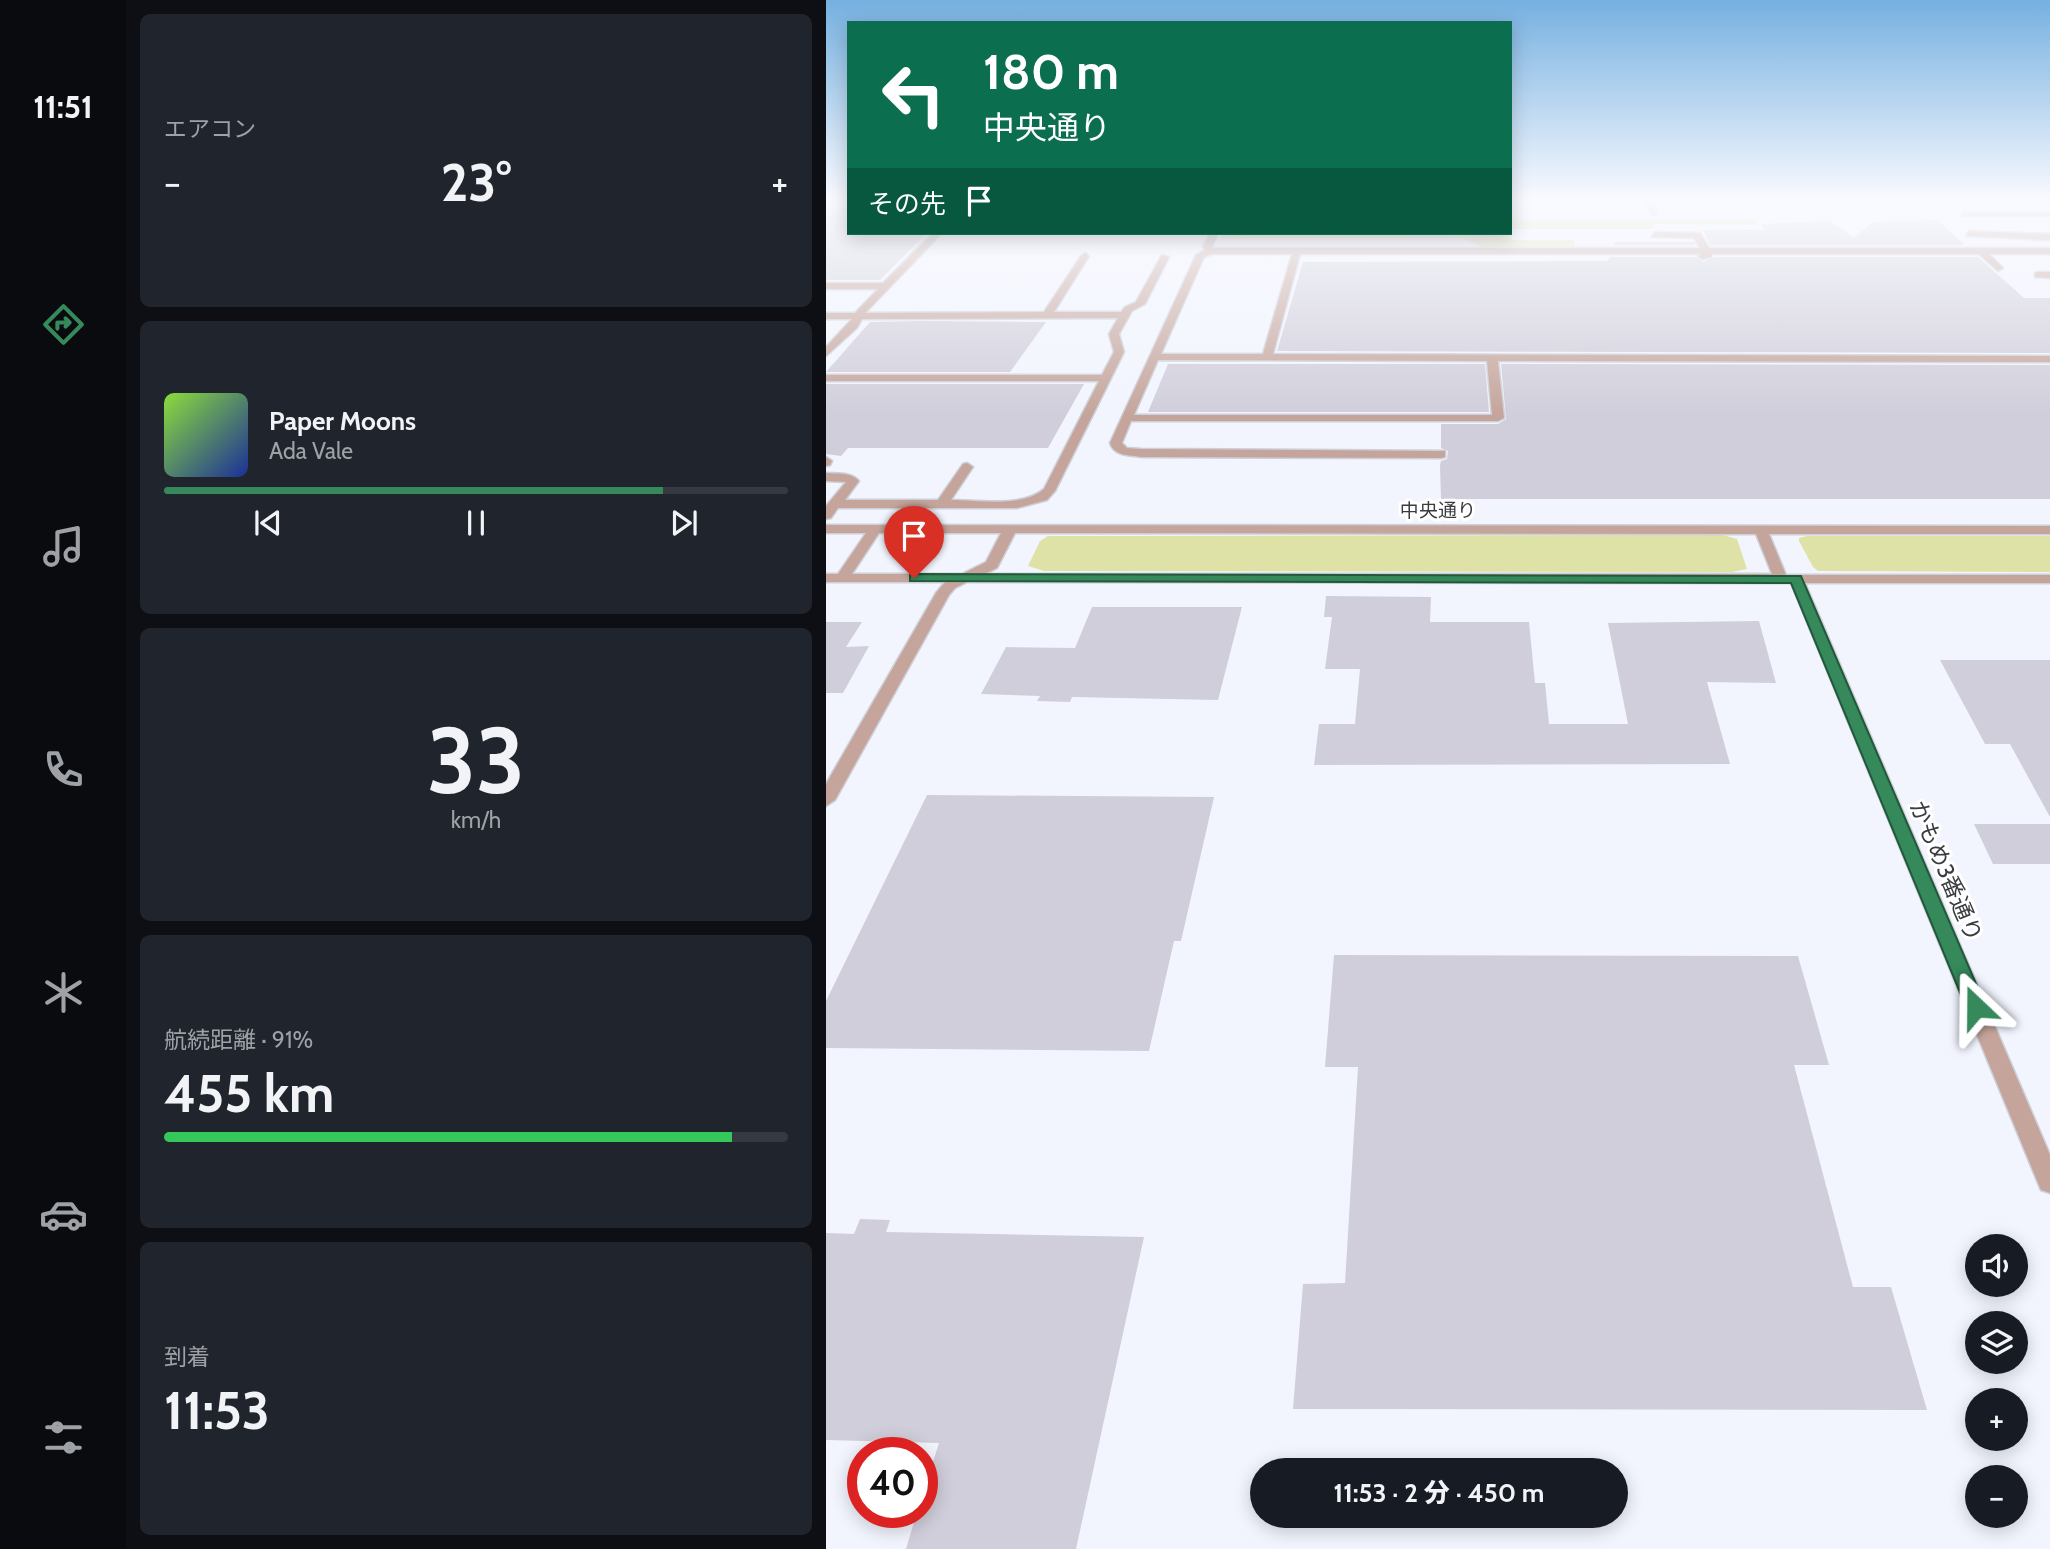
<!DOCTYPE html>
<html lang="ja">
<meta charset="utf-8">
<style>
:root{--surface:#171b24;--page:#20242c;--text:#f1f3f6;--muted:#9ea1a6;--line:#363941;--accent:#35895b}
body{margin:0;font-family:Cabin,"Noto Sans JP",sans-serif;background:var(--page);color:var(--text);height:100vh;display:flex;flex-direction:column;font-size:26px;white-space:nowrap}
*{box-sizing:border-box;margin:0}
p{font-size:23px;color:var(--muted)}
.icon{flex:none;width:38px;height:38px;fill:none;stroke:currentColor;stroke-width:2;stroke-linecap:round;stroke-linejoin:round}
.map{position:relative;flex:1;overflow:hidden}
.drawer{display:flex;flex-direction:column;gap:14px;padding:14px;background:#0d0f14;width:700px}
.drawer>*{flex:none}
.top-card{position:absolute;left:21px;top:21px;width:665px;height:214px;border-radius:0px;box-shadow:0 4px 18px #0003;background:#0b6e4f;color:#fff;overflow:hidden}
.controls{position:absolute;left:1139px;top:1234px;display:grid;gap:14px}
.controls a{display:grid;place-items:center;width:63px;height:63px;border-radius:50%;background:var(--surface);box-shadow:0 4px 18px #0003;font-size:35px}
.speed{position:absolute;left:21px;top:1437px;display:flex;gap:14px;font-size:35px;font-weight:700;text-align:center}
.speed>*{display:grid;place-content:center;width:91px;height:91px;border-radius:50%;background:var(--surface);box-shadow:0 4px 18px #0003;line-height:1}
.speed .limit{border:10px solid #d22;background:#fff;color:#111}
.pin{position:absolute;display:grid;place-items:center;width:60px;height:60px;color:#fff;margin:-72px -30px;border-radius:50% 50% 50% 0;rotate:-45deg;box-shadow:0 0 7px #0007}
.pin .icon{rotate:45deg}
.me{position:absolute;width:77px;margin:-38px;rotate:337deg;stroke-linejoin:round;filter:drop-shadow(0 0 5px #0008)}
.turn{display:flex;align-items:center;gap:24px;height:147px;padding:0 21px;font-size:32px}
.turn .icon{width:91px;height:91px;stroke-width:2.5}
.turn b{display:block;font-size:49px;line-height:60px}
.then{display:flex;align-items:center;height:66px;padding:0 21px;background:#0003;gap:14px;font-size:26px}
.big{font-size:52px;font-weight:800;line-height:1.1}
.drawer .tile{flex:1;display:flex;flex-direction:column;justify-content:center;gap:10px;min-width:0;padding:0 24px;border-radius:10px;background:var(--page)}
.drawer .dial{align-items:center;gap:0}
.dial b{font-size:91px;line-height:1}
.song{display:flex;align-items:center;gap:21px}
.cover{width:84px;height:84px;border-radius:10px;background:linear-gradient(135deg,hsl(90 70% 55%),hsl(230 70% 35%))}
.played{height:7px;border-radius:4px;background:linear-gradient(90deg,var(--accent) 80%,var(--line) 80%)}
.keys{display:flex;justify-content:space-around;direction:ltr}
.heat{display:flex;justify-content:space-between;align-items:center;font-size:38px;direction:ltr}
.charge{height:10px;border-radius:5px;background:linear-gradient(90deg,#34c759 91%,var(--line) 0)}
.trip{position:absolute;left:424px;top:1458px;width:378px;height:70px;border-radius:35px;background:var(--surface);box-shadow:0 4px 18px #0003;font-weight:800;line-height:70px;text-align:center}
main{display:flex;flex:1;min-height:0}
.menu{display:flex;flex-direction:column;width:126px;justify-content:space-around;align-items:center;background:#090b0e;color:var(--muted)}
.menu .icon{width:49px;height:49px}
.menu .active{color:var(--accent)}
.menu b{font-size:32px;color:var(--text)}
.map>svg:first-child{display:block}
.green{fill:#dfe2a6}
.building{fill:#d0ceda}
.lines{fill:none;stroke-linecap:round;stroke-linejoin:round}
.minor-casing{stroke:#cdd0d8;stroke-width:3}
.minor{fill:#c5a59b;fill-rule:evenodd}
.route{fill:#35895b;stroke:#22593b;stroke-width:2}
.labels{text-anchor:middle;stroke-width:6;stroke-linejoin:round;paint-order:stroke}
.far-street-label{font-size:19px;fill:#3a3c40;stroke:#fff}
.street-label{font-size:23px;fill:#3a3c40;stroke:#fff}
</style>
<main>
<nav class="menu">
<b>11:51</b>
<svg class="icon active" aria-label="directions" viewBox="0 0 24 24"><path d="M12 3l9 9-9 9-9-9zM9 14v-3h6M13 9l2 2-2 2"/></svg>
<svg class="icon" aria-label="music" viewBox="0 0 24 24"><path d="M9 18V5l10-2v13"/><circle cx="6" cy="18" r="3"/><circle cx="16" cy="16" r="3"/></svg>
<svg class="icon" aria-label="phone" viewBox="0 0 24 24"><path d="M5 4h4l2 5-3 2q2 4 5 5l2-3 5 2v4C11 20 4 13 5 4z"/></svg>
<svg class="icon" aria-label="climate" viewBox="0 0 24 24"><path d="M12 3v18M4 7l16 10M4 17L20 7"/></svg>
<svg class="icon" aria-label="car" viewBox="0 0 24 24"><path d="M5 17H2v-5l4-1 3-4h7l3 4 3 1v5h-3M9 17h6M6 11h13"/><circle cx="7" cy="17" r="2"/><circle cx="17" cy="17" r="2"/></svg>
<svg class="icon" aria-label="filters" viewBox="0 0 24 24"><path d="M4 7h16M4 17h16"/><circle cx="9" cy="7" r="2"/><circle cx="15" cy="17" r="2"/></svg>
</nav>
<section class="drawer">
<div class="tile"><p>エアコン</p>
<div class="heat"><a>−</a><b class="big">23°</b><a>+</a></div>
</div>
<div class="tile">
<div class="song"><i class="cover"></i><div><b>Paper Moons</b><p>Ada Vale</p></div></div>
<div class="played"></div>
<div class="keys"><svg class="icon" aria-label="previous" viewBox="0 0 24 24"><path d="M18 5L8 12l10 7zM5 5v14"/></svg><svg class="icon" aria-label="pause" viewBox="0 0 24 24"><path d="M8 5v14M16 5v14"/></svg><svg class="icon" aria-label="next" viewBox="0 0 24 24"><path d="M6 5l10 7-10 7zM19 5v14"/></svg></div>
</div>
<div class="tile dial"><b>33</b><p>km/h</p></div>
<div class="tile"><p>航続距離 · 91%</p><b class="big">455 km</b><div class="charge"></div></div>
<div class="tile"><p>到着</p><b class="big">11:53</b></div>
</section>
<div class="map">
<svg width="1224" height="1549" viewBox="0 0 1224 1549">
<rect width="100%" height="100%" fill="#f2f5fe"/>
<g class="green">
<polygon points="684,219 929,219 933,225 827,224 829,229 684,229"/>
<polygon points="396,233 684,233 686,240 748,240 749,246 655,247 638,238 394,239"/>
<polygon points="897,535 911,539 921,569 906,572 218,571 202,566 214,541 222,536"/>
<polygon points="981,536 1224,536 1224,572 992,571 987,567 973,541 973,538"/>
</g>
<g class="building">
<polygon points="0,207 23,207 23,233 101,233 54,280 0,280"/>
<polygon points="1111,220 1139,245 884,245 877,230 939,230 935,224 1001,221 1006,222 1028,238 1047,222"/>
<polygon points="789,242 868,242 869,245 788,245"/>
<polygon points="784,257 870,257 877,262 888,257 1152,257 1198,298 1224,298 1224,353 451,351 477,262 782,261"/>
<polygon points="44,322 93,321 220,322 184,372 0,372"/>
<polygon points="342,364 659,364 663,412 322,412"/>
<polygon points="675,364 1224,365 1224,499 615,499 614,465 615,461 621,459 622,451 615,448 615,424 672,424 680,419"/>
<polygon points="0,384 258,384 222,448 22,448 15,456 0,454"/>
<polygon points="500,596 605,597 604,622 703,622 709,683 719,683 723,724 802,724 782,623 933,621 950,683 881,682 904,764 488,765 493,724 529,724 534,669 499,669 506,617 498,617"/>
<polygon points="266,607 416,607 392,700 246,697 244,702 211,701 214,696 155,694 180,647 249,648"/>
<polygon points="0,622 36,622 20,647 43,646 17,693 0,693"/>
<polygon points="1114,660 1224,660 1224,817 1184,744 1159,744"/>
<polygon points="101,795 388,797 355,941 348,941 323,1051 0,1048 0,1001"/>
<polygon points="1148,824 1224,824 1224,864 1167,864"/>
<polygon points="508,955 972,956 1003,1065 968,1065 1027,1287 1065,1287 1101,1410 467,1409 477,1284 519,1283 532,1067 499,1067"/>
<polygon points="34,1219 64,1220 60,1232 318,1237 250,1549 80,1549 91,1512 96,1512 96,1496 113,1443 0,1440 0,1233 28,1234"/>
</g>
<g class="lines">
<defs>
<g id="minor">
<polygon points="818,198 826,198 831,215 825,215"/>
<polygon points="908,198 1224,198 1224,201 912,200"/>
<rect x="0" y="200" width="23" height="4"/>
<polygon points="1138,212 1224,212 1224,216 1135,216"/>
<polygon points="1143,231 1224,234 1224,240 1140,236"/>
<path d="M829,232L874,233L883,248H1224V254H1163L1177,268L1172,271L1153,254H886L885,257L876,259L872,256L875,254H474L447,354L1224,356V362L672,361L678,418L672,421H305L296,443L301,448L315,449L619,451V457L615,458L315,457C303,455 288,456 284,443L370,255L379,250L377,247L384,233H392L386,247L387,248H874L868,238L826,237ZM386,254H466L437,354H335L378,257ZM332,360L661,361L666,415H308Z"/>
<path d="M107,233H116L39,313L218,312L255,256L259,253L263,256L228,312H295L299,307L310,302L336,255L343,257L319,304L306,311L293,334L298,352L229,491L221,500L191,508H12L5,518L0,519V506L20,482L0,481V473C12,474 25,472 33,481L19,500H112L137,464L141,463L147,467L125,500C153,500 195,508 218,489L273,381H0V375H276L288,352L283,334L292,318L36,319L31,328L0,356V347L26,319H0V313H29L52,289H0V283H57Z"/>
<polygon points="1212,272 1224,272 1224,278 1209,277 1209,273"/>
<polygon points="0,457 6,461 4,465 0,466"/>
<path d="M0,525L1224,526V534H943L960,575H1224V583H979L1224,1155V1193L1215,1190L1212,1183L965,583L141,582L129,588L123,595L9,800L0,806V784L110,593L119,582H0V574H12L40,533H0ZM53,533H175L160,562L136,574H26ZM189,533L930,534L946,574H159L171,568Z"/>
</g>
</defs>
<use href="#minor" class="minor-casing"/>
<use href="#minor" class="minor"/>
</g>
<linearGradient id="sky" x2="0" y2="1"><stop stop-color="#75b0e0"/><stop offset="0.48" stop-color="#f9faff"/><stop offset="1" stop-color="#f9faff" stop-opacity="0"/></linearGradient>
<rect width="1224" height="415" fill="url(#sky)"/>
<polygon class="route" points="88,574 975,576 1160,1007 1157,1012 1143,1012 1140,1007 965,583 84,581 84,575"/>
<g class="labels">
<g class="far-street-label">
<text x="612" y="517">中央通り</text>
</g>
<g class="street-label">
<text transform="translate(1120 871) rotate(67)" y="8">かもめ3番通り</text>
</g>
</g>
</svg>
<div class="controls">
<a><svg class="icon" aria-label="sound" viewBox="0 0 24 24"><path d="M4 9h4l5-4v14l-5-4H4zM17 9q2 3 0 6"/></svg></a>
<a><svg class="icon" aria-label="layers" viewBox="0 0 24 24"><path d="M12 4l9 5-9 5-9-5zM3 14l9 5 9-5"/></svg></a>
<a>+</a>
<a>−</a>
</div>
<div class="speed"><div class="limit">40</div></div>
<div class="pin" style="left:88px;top:578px;background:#d93025"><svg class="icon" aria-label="arrive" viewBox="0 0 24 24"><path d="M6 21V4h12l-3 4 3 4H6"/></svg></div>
<svg class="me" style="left:1150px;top:1007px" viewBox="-20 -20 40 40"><path d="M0-17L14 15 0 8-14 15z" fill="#35895b" stroke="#fff" stroke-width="4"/></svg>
<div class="trip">11:53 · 2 分 · 450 m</div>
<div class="top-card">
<div class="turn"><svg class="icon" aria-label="left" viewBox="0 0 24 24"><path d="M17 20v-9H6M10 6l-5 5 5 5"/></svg><div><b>180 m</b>中央通り</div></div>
<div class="then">その先<svg class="icon" aria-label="arrive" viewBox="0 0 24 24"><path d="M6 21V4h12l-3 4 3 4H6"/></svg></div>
</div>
</div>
</main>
